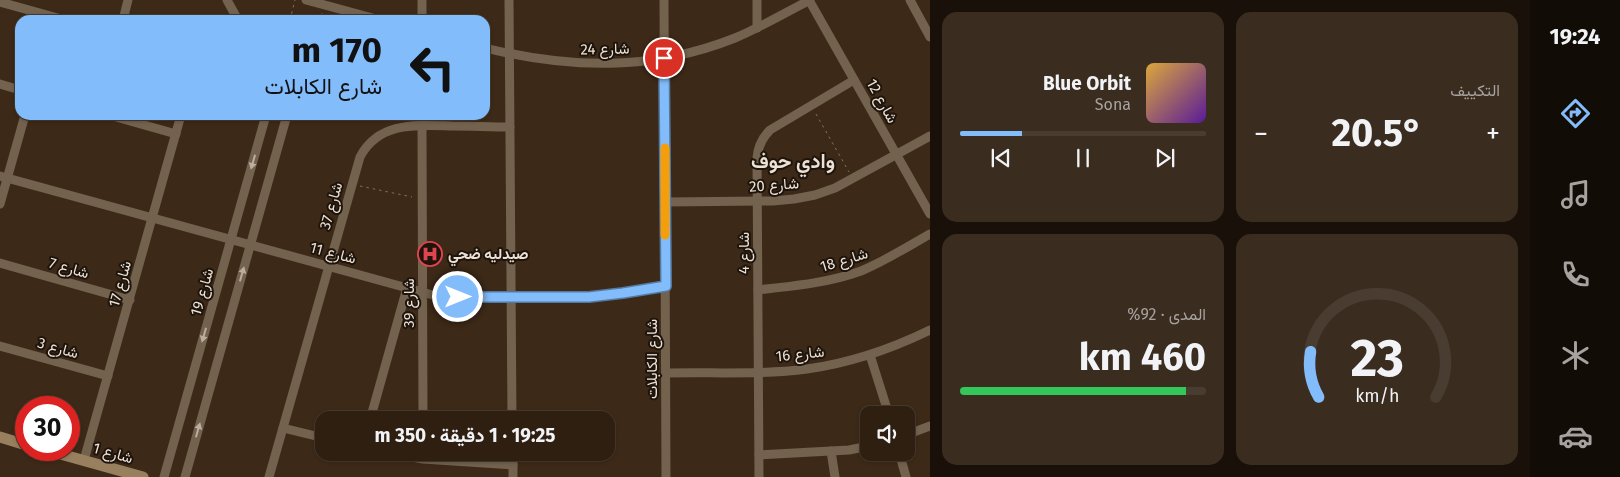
<!DOCTYPE html>
<html lang="ar">
<meta charset="utf-8">
<style>
:root{--surface:#2e1f11;--page:#3a2c1f;--text:#f1f3f6;--muted:#a7a29f;--line:#493d31;--accent:#82bcfa}
body{margin:0;font-family:"Fira Sans",Vazirmatn,sans-serif;background:var(--page);color:var(--text);direction:rtl;height:100vh;display:flex;flex-direction:column;font-size:19px;white-space:nowrap}
*{box-sizing:border-box;margin:0}
p{font-size:16px;color:var(--muted)}
.icon{flex:none;width:28px;height:28px;fill:none;stroke:currentColor;stroke-width:2;stroke-linecap:round;stroke-linejoin:round}
.map{position:relative;flex:1;overflow:hidden;direction:ltr}
.panel{display:flex;flex-direction:column;gap:12px;padding:12px;background:#191109;width:600px}
.panel>*{flex:none}
.guide{position:absolute;left:15px;top:15px;width:475px;height:105px;border-radius:15px;box-shadow:0 1px 4px #0004,0 0 0 1px var(--line);direction:rtl;background:#82bcfa;color:#111;overflow:hidden}
.buttons{position:absolute;left:860px;top:406px;display:grid;gap:10px}
.buttons a{display:grid;place-items:center;width:55px;height:55px;border-radius:10px;background:var(--surface);box-shadow:0 1px 4px #0004,0 0 0 1px var(--line);font-size:25px}
.speed{position:absolute;left:15px;top:396px;display:flex;gap:10px;font-size:25px;font-weight:700;text-align:center}
.speed>*{display:grid;place-content:center;width:65px;height:65px;border-radius:50%;background:var(--surface);box-shadow:0 1px 4px #0004,0 0 0 1px var(--line);line-height:1}
.speed .limit{border:8px solid #d22;background:#fff;color:#111}
.pin{position:absolute;display:grid;place-items:center;width:42px;height:42px;color:#fff;margin:-21px;border:2px solid #fff;border-radius:50%;box-shadow:0 1px 5px #0007}
.me{position:absolute;width:55px;margin:-28px;rotate:90deg;stroke-linejoin:round;filter:drop-shadow(0 0 4px #0008)}
.turn{display:flex;align-items:center;gap:18px;height:105px;padding:0 25px;font-size:22px}
.turn .icon{width:65px;height:65px;stroke-width:2.5}
.turn b{display:block;font-size:35px;line-height:42px}
.big{font-size:38px;font-weight:700;line-height:1.1}
.panel .tile{flex:1;display:flex;flex-direction:column;justify-content:center;gap:8px;min-width:0;padding:0 18px;border-radius:15px;background:var(--page)}
.panel .dial{align-items:center;gap:0}
.dial svg{height:130px;overflow:visible;fill:none;stroke:var(--line);stroke-width:7;stroke-linecap:round;text-anchor:middle}
.dial text{fill:var(--text);stroke:none}
.song{display:flex;align-items:center;gap:15px}
.cover{width:60px;height:60px;border-radius:8px;background:linear-gradient(135deg,hsl(40 70% 55%),hsl(270 70% 35%))}
.played{height:5px;border-radius:2px;background:linear-gradient(90deg,var(--accent) 25%,var(--line) 25%)}
.keys{display:flex;justify-content:space-around;direction:ltr}
.heat{display:flex;justify-content:space-between;align-items:center;font-size:28px;direction:ltr}
.charge{height:8px;border-radius:4px;background:linear-gradient(90deg,#34c759 92%,var(--line) 0)}
.panel .tiles{flex:1;display:grid;gap:12px;grid-template-columns:repeat(2,1fr)}
.trip{position:absolute;left:315px;top:411px;width:300px;height:50px;border-radius:15px;background:var(--surface);box-shadow:0 1px 4px #0004,0 0 0 1px var(--line);font-weight:700;line-height:50px;text-align:center;direction:rtl}
main{display:flex;flex:1;min-height:0}
.menu{display:flex;flex-direction:column;width:90px;justify-content:space-around;align-items:center;background:#120c07;color:var(--muted)}
.menu .icon{width:35px;height:35px}
.menu .on{color:var(--accent)}
.menu b{font-size:22px;color:var(--text)}
.map>svg:first-child{display:block}
.lines{fill:none;stroke-linecap:round;stroke-linejoin:round}
.path{stroke:#817061;stroke-width:1;stroke-dasharray:2.5 4;stroke-linecap:butt}
.street{stroke:#72624e;stroke-width:9}
.secondary{stroke:#987f5e;stroke-width:11}
.oneway{fill:#bcae9f}
.route-casing{stroke:#547aa2;stroke-width:12}
.route{stroke:#82bcfa;stroke-width:9}
.slow{stroke:#f59e0b;stroke-width:9}
.labels{text-anchor:middle;stroke-width:4;stroke-linejoin:round;paint-order:stroke}
.street-label{font-size:15px;fill:#ede0d5;stroke:#1d140c}
.poi-label{font-size:15px;font-weight:bold;fill:#ede0d5;stroke:#1d140c;text-anchor:start}
.district-label{font-size:20px;font-weight:bold;fill:#ede0d5;stroke:#1d140c}
</style>
<main>
<nav class="menu">
<b>19:24</b>
<svg class="icon on" aria-label="directions" viewBox="0 0 24 24"><path d="M12 3l9 9-9 9-9-9zM9 14v-3h6M13 9l2 2-2 2"/></svg>
<svg class="icon" aria-label="music" viewBox="0 0 24 24"><path d="M9 18V5l10-2v13"/><circle cx="6" cy="18" r="3"/><circle cx="16" cy="16" r="3"/></svg>
<svg class="icon" aria-label="phone" viewBox="0 0 24 24"><path d="M5 4h4l2 5-3 2q2 4 5 5l2-3 5 2v4C11 20 4 13 5 4z"/></svg>
<svg class="icon" aria-label="climate" viewBox="0 0 24 24"><path d="M12 3v18M4 7l16 10M4 17L20 7"/></svg>
<svg class="icon" aria-label="car" viewBox="0 0 24 24"><path d="M5 17H2v-5l4-1 3-4h7l3 4 3 1v5h-3M9 17h6M6 11h13"/><circle cx="7" cy="17" r="2"/><circle cx="17" cy="17" r="2"/></svg>
</nav>
<section class="panel">
<div class="tiles">
<div class="tile"><p>التكييف</p>
<div class="heat"><a>−</a><b class="big">20.5°</b><a>+</a></div>
</div>
<div class="tile">
<div class="song"><i class="cover"></i><div><b>Blue Orbit</b><p>Sona</p></div></div>
<div class="played"></div>
<div class="keys"><svg class="icon" aria-label="previous" viewBox="0 0 24 24"><path d="M18 5L8 12l10 7zM5 5v14"/></svg><svg class="icon" aria-label="pause" viewBox="0 0 24 24"><path d="M8 5v14M16 5v14"/></svg><svg class="icon" aria-label="next" viewBox="0 0 24 24"><path d="M6 5l10 7-10 7zM19 5v14"/></svg></div>
</div>
<div class="tile dial"><svg viewBox="0 0 100 80">
<path d="M14 69A42 42 0 1 1 86 69"/>
<path d="M14 69A42 42 0 0 1 9 41" stroke="#82bcfa"/>
<text x="50" y="56" font-size="32" font-weight="700">23</text>
<text x="50" y="72" font-size="11">km/h</text>
</svg></div>
<div class="tile"><p>المدى · 92%</p><b class="big">460 km</b><div class="charge"></div></div>
</div>
</section>
<div class="map">
<svg width="930" height="477" viewBox="0 0 930 477">
<rect width="100%" height="100%" fill="#3d2917"/>
<g class="lines">
<g class="path">
<polyline points="290,20 295,0"/>
<polyline points="321,20 322,13"/>
<polyline points="816,114 849,172"/>
<polyline points="360,186 412,197"/>
</g>
<g class="street">
<polyline points="227,0 238,20"/>
<polyline points="306,0 380,20"/>
<polyline points="422,0 422,20"/>
<polyline points="509,0 512,420"/>
<polyline points="664,0 666,477"/>
<polyline points="757,0 757,28"/>
<polyline points="809,0 930,214"/>
<polyline points="910,0 930,37"/>
<polyline points="0,2 65,20"/>
<polyline points="123,20 128,0"/>
<path d="M485,48C571,69 652,71 735,38C761,27 785,13 810,0"/>
<polyline points="0,84 20,90"/>
<polyline points="109,115 176,134"/>
<polyline points="422,125 423,420"/>
<polyline points="0,176 440,297 589,297 623,293 666,286"/>
<polyline points="665,202 773,201 794,199 815,195 835,188 930,136"/>
<polyline points="0,204 25,115"/>
<polyline points="0,263 130,300"/>
<path d="M758,290C793,286 828,283 861,271C885,261 907,247 930,234"/>
<polyline points="0,346 108,376"/>
<polyline points="870,355 889,415"/>
<path d="M666,373C713,372 761,375 807,369C850,363 891,349 930,330"/>
<polyline points="370,420 407,288"/>
<polyline points="283,428 324,438"/>
<polyline points="906,435 930,426"/>
<polyline points="831,451 835,477"/>
<polyline points="384,452 423,459 513,465"/>
<polyline points="513,452 513,477"/>
<polyline points="899,452 906,477"/>
<polyline points="759,455 849,450 869,446"/>
<polyline points="84,460 181,115"/>
<polyline points="164,477 266,115"/>
<polyline points="185,477 287,115"/>
<path d="M269,477L360,157C379,121 417,125 452,126C471,126 491,127 510,127"/>
<path d="M759,477L757,158C758,146 762,138 770,130L854,80"/>
</g>
<g class="secondary">
<polyline points="0,437 26,445"/>
<polyline points="46,450 143,477"/>
</g>
</g>
<defs><path id="oneway-solid" d="M-6-.8H1V-3.2L6.5 0L1 3.2V.8H-6Z" transform="scale(1.25)"/></defs>
<g class="oneway">
<use href="#oneway-solid" transform="translate(253 162) rotate(106)"/>
<use href="#oneway-solid" transform="translate(242 274) rotate(-74)"/>
<use href="#oneway-solid" transform="translate(204 335) rotate(106)"/>
<use href="#oneway-solid" transform="translate(198 430) rotate(-74)"/>
</g>
<g class="lines">
<defs>
<polyline id="route" points="458,297 589,297 623,293 666,286 664,58"/>
</defs>
<use href="#route" class="route-casing"/>
<use href="#route" class="route"/>
<polyline class="slow" points="665,148 665,235"/>
</g>
<defs>
<symbol id="hospital-ring" viewBox="-11 -11 22 22"><circle r="9.5" fill="#1d140c" stroke="#e0444e" stroke-width="1.5"/><path d="M-5-5h3v3.5h4V-5h3V5h-3V1.5h-4V5h-3Z" fill="#e0444e"/></symbol>
</defs>
<g fill-rule="evenodd">
<use href="#hospital-ring" x="416" y="240" width="28" height="28"/>
</g>
<g class="labels">
<g class="street-label">
<text transform="translate(605 49) rotate(-1)" y="5">شارع 24</text>
<text transform="translate(882 101) rotate(61)" y="5">شارع 12</text>
<text transform="translate(774 185) rotate(-4)" y="5">شارع 20</text>
<text transform="translate(331 206) rotate(-74)" y="5">شارع 37</text>
<text transform="translate(333 253) rotate(15)" y="5">شارع 11</text>
<text transform="translate(744 253) rotate(-90)" y="5">شارع 4</text>
<text transform="translate(844 260) rotate(-17)" y="5">شارع 18</text>
<text transform="translate(69 268) rotate(16)" y="5">شارع 7</text>
<text transform="translate(120 284) rotate(-74)" y="5">شارع 17</text>
<text transform="translate(202 292) rotate(-74)" y="5">شارع 19</text>
<text transform="translate(409 303) rotate(-90)" y="5">شارع 39</text>
<text transform="translate(58 348) rotate(16)" y="5">شارع 3</text>
<text transform="translate(800 354) rotate(-6)" y="5">شارع 16</text>
<text transform="translate(652 359) rotate(-90)" y="5">شارع الكابلات</text>
<text transform="translate(113 453) rotate(16)" y="5">شارع 1</text>
</g>
<g class="poi-label">
<text x="448" y="259">صيدليه ضحي</text>
</g>
<g class="district-label">
<text x="793" y="168">وادي حوف</text>
</g>
</g>
</svg>
<div class="buttons">
<a><svg class="icon" aria-label="sound" viewBox="0 0 24 24"><path d="M4 9h4l5-4v14l-5-4H4zM17 9q2 3 0 6"/></svg></a>
</div>
<div class="speed"><div class="limit">30</div></div>
<div class="pin" style="left:664px;top:58px;background:#d93025"><svg class="icon" aria-label="arrive" viewBox="0 0 24 24"><path d="M6 21V4h12l-3 4 3 4H6"/></svg></div>
<svg class="me" style="left:458px;top:297px" viewBox="-20 -20 40 40"><circle r="17" fill="#82bcfa" stroke="#fff" stroke-width="3"/><path d="M0-11L8 9 0 5-8 9z" fill="#fff"/></svg>
<div class="trip">19:25 · 1 دقيقة · 350 m</div>
<div class="guide">
<div class="turn"><svg class="icon" aria-label="left" viewBox="0 0 24 24"><path d="M17 20v-9H6M10 6l-5 5 5 5"/></svg><div><b>170 m</b>شارع الكابلات</div></div>
</div>
</div>
</main>
